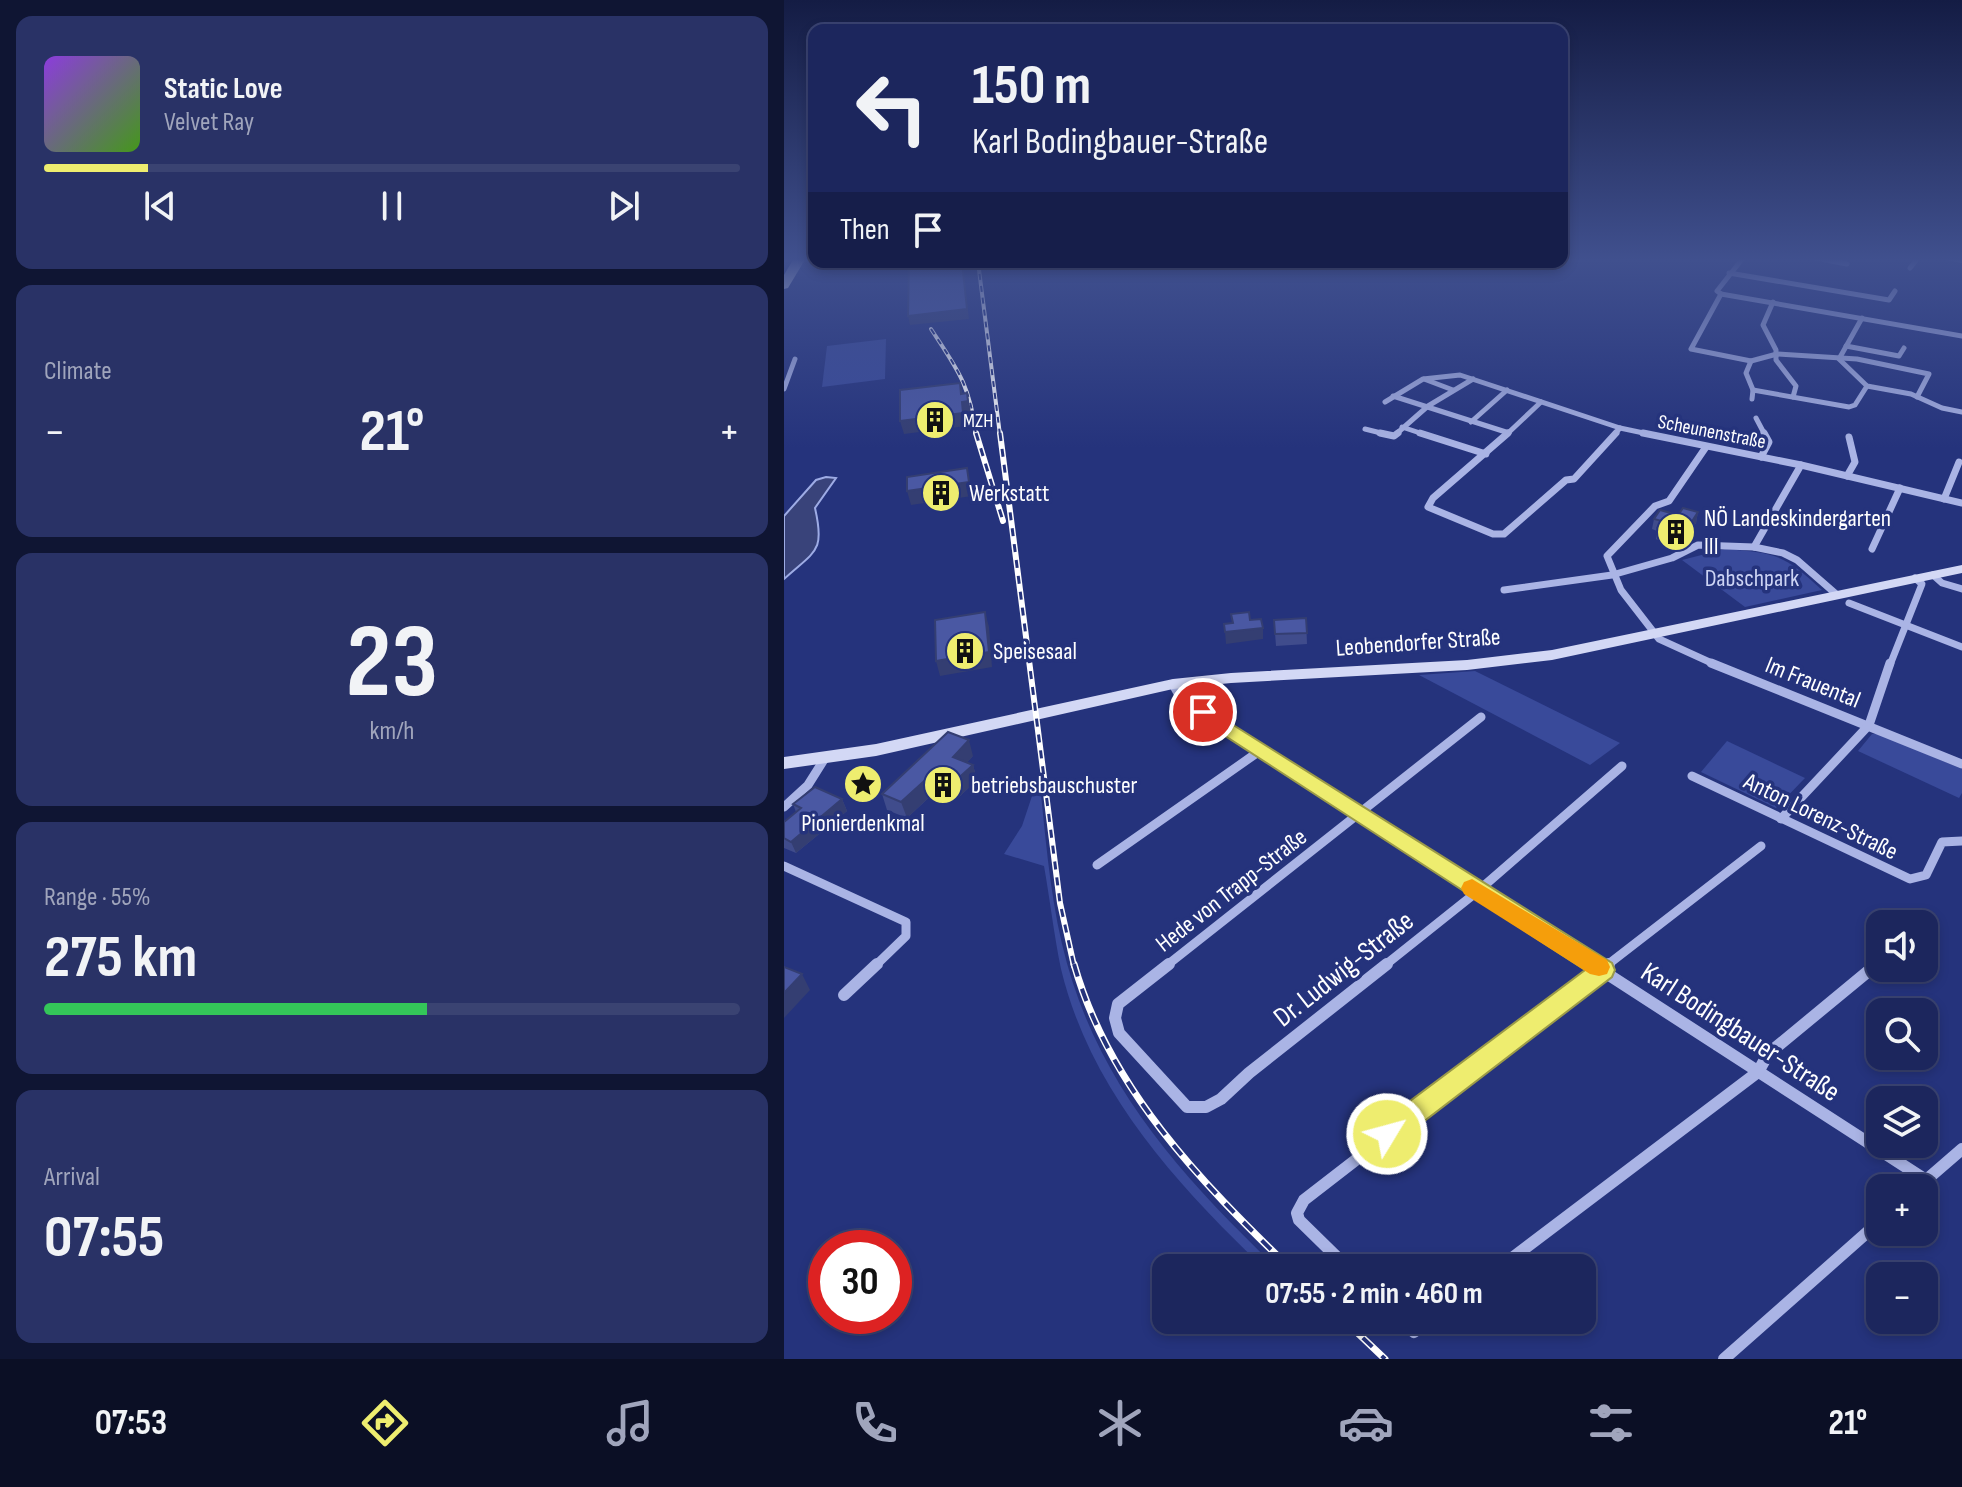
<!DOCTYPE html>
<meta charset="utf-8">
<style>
:root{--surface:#1c265d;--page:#293266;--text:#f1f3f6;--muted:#a0a5bc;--line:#3a4372;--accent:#eeed6f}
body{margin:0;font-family:"Sofia Sans Condensed",sans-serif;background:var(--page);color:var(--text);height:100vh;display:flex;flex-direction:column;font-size:30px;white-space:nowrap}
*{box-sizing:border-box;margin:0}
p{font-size:26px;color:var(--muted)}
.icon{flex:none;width:44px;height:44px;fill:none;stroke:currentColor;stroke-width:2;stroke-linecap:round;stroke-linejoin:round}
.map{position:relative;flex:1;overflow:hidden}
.side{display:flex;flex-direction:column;gap:16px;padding:16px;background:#0f1533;width:784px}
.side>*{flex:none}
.guide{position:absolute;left:24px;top:24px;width:760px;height:244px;border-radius:16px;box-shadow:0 4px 12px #0003,0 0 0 2px var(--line);background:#1c265d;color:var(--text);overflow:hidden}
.fabs{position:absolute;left:1082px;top:910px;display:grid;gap:16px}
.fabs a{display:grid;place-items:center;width:72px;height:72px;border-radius:16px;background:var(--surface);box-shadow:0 4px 12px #0003,0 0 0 2px var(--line);font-size:40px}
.speed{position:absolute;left:24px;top:1230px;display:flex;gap:16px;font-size:40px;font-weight:700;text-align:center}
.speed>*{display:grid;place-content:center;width:104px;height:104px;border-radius:50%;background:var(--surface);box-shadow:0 4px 12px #0003,0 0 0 2px var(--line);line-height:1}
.speed .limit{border:12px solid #d22;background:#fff;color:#111}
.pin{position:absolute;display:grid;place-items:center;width:68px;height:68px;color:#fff;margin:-34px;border:4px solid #fff;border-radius:50%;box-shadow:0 2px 8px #0007}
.me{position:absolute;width:88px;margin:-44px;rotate:53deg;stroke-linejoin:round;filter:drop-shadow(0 0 6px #0008)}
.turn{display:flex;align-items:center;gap:28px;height:168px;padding:0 32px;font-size:36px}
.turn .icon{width:104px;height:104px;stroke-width:2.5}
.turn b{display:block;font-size:56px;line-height:68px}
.then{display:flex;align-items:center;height:76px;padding:0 32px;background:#0003;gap:16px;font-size:30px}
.big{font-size:60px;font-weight:700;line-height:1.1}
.side .card{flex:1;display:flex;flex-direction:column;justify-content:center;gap:12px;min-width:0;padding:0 28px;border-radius:16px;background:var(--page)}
.side .dial{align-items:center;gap:0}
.dial b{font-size:104px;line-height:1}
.song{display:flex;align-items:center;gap:24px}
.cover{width:96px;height:96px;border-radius:12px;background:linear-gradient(135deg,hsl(270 70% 55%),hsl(100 70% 35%))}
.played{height:8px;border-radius:4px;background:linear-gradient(90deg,var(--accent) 15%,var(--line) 15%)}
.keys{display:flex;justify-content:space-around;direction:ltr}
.heat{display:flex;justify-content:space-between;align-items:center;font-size:44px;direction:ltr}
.charge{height:12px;border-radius:6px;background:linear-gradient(90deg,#34c759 55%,var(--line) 0)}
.trip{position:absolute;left:368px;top:1254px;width:444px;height:80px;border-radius:16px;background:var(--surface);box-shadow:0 4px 12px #0003,0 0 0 2px var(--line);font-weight:700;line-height:80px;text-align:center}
.tabs{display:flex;height:128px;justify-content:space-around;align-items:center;background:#0b0f25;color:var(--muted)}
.tabs .icon{width:56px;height:56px}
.tabs .selected{color:var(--accent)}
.tabs b{font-size:36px;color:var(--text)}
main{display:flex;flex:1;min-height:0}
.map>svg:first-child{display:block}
.green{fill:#394a9a}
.water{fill:#39437a;stroke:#9eace5;stroke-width:2}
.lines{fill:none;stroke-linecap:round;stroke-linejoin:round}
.minor-far3{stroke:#aab4e5;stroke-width:5}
.minor-far2{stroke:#aab4e5;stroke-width:7}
.minor-far1{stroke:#aab4e5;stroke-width:9}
.minor{stroke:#aab4e5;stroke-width:12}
.tertiary{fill:#aab4e5;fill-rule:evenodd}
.secondary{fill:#d3d8f5;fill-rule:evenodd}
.motorway{fill:#fff;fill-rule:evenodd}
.rail-far2-casing{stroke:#fff;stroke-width:4}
.rail-far1-casing{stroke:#fff;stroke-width:6}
.rail-casing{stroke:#fff;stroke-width:7}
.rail-far2{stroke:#25337c;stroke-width:2;stroke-dasharray:6;stroke-linecap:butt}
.rail-far1{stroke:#25337c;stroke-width:3;stroke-dasharray:8;stroke-linecap:butt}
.rail{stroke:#25337c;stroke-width:4;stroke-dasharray:13;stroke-linecap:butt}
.wall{fill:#404c8c}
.shaded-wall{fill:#343e72}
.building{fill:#4a58a3;stroke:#343e72;stroke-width:2}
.route{fill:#eeed6f;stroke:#9b9a48;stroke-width:2}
.slow{fill:#f59e0b}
.labels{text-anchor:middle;stroke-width:7;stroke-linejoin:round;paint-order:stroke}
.far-poi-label{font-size:20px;fill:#fff;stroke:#25337c;text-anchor:start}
.far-street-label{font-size:20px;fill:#fff;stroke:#25337c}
.poi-label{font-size:24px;fill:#fff;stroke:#25337c;text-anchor:start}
.park-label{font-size:24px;fill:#cdd4f4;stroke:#25337c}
.street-label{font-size:24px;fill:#fff;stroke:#25337c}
.near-street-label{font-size:28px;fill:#fff;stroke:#25337c}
</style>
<main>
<section class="side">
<div class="card">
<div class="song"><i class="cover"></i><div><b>Static Love</b><p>Velvet Ray</p></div></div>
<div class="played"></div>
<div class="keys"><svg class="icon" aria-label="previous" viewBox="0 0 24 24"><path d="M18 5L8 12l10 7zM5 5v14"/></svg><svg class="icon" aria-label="pause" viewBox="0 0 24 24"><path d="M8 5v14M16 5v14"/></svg><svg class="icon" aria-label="next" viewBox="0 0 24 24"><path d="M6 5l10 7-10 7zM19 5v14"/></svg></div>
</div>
<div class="card"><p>Climate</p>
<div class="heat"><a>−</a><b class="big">21°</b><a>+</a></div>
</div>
<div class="card dial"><b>23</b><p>km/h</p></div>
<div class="card"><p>Range · 55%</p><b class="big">275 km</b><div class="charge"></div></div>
<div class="card"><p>Arrival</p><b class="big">07:55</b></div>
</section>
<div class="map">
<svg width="1178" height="1359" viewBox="0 0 1178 1359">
<rect width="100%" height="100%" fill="#25337c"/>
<g class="green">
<polygon points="102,339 101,379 38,387 43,346"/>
<path d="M941,549C992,553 999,554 1038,590L961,607L898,560Z"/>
<polygon points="691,671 836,743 806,765 635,675"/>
<polygon points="1088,734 1095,734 1178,769 1178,793 1175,798 1074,751"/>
<polygon points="943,741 1021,778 992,808 917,772"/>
<path d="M255,775C261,831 265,888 278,944C310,1081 395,1174 493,1268H480C392,1184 306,1090 277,969C270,935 266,900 260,866L220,854L238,826Z"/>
</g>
<path class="water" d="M42,477L52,478L31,508C41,552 32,550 0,579V516L32,480Z"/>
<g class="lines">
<g class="minor-far3">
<polyline points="1032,258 1063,264"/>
<polyline points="1126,268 1134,258"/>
<polyline points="945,273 1105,300 1111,291"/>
<polyline points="937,294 907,349 967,361 993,354 1073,359 1145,374 1133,397"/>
<polyline points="937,294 1178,336"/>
<polyline points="937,294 933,291 959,258"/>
<polyline points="989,302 979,325 992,350 992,360 1012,386 1009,397"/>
<polyline points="1078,318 1055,359 1083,386 1127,394 1158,408 1178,412"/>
<polyline points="1062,346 1115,356 1120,348"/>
<polyline points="967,361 962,373 969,390 968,399"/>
<polyline points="640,379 669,390"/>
<polyline points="0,389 11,359"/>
<polyline points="969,390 1065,407 1071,405 1083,386"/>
<polyline points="609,396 725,433"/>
<polyline points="601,402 639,379 676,375 836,428 869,435"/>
<polyline points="972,418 981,435"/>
<polyline points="687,422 723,390"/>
<polyline points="618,427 642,435"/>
<polyline points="581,429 605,435"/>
<polyline points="611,435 644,406 689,379"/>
<polyline points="722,435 757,402"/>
<polyline points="830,435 836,428"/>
</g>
<g class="minor-far2">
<polyline points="596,433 610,436 614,433"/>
<polyline points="636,433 702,454"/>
<polyline points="724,433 649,498 644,507 709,534 720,534 782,480 790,479 832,433"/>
<polyline points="859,433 1017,465 1178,503"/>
<polyline points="922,447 885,501 871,506 823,556 837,590 875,639 932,665"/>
<polyline points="977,457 985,442 980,433"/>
<polyline points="1063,476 1071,462 1065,437"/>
<polyline points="1160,499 1175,462"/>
<polyline points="970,547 1017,465"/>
<polyline points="1088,549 1116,488"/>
<polyline points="1149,575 1158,583 1178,589"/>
<polyline points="720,590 828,575 888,558 914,545 970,547 999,553 1013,560 1052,594"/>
<polyline points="1065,603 1178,647"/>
<polyline points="1106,665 1138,584 1131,578"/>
</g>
<g class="minor-far1">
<polyline points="927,663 1178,764"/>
<polyline points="389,684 396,697 811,966"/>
<polyline points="908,776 1126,879 1142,875 1158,842 1178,841"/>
<polyline points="0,807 24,785 41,758"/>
<polyline points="997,819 1085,725 1106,663"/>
<polyline points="313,865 477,750"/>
<polyline points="0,866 122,922 122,936 91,966"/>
<polyline points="382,966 697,717"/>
<polyline points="600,966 694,891 838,766"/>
<polyline points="822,966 977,846"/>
<polyline points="1090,966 1096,961"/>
</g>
<g class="minor">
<polyline points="385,964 334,1004 331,1018 335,1033 403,1107 422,1107 437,1099 465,1073 603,964"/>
<polyline points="808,964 1142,1180"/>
<polyline points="60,995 93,964"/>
<polyline points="1133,1188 1178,1149"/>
<polyline points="564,1268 515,1220 513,1213 520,1200 825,964"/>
<polyline points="715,1268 974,1072 984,1054 1093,964"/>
<polyline points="618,1320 630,1332 646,1320"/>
<polyline points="940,1359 1096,1221"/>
</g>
<polygon class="tertiary" points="1161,258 1178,259 1178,263 1162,260"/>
<polygon class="secondary" points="1178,565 1178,573 768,660 683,670 447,683 389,689 92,756 0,769 0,757 92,744 389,679 447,673 683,660 768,650"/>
<polygon class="motorway" points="10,258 22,258 4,288 0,289 0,275"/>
<defs>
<g id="rail-far2">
<polyline points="194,262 216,435"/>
<path d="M147,329C174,370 186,385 192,435"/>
</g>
<g id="rail-far1">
<polyline points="192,433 219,521"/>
<polyline points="216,433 276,903 290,966"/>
</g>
<g id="rail">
<path d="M290,964C325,1088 416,1181 506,1268"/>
<polyline points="560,1320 601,1359"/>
</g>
</defs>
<use href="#rail-far2" class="rail-far2-casing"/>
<use href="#rail-far1" class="rail-far1-casing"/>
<use href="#rail" class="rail-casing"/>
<use href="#rail-far2" class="rail-far2"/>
<use href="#rail-far1" class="rail-far1"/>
<use href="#rail" class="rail"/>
</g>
<g class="wall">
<polygon points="914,512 912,523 903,536 883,546 872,539 873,531 868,529 870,519"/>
<polygon points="522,618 523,644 492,646 490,620"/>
<polygon points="189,756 183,762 189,765 193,780 174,798 153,790 123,818 103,810 98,794"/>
<polygon points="58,799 63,811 12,853 0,848 0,822 12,812 9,804"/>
</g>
<g class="shaded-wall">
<polygon points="178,262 185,319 126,325 124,316"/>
<polygon points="176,383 179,396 183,393 186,406 187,414 181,415 182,426 120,434 116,421 177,394"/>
<polygon points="183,468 188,496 127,505 123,491"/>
<polygon points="914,512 912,523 903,536 883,546 885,535"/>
<polygon points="201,612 205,627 208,667 156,676 152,661"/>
<polygon points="479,628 479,639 442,644 441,632"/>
<polygon points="185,740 189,756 174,773 169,757"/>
<polygon points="189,765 193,780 174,798 169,783"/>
<polygon points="148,774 153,790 123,818 117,802"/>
<polygon points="58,799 63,811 12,853 7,842"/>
<polygon points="18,974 26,990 0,1018 0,993"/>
</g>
<g class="building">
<polygon points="125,262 178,262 183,309 124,316"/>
<polygon points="176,383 177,394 183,393 184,401 178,402 179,413 116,421 116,390"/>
<polygon points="183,468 185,482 123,491 123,477"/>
<polygon points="899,508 914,512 905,526 885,535 874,528 885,523 870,519 876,510 894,515"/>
<polygon points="201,612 205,652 152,661 151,620"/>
<polygon points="465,612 466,620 477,619 479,628 441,632 440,624 449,623 447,614"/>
<polygon points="522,618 523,633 491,634 490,620"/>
<polygon points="164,732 185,740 169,757 189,765 169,783 148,774 117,802 98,794"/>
<polygon points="31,787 58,799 7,842 0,838 0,822 17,808 9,804"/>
<polygon points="0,967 18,974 0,993"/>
</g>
<linearGradient id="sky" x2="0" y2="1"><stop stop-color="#141c44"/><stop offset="0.58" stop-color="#40508e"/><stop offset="1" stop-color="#40508e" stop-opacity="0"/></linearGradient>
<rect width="1178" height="448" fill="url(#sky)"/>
<polygon class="route" points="419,706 828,963 831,970 828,977 613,1142 603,1146 594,1142 590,1134 594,1125 801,970 412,717 410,712"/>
<polygon class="slow" points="688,879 823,960 826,967 823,974 815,976 806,974 680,894 677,888 680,882"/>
<defs>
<symbol id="building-disc" viewBox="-11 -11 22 22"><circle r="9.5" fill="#eeed6f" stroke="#25337c"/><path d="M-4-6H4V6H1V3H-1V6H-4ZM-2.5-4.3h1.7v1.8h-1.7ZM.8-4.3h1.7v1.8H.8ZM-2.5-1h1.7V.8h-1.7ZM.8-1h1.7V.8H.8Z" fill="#111"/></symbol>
<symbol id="sight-disc" viewBox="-11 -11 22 22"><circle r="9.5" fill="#eeed6f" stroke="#25337c"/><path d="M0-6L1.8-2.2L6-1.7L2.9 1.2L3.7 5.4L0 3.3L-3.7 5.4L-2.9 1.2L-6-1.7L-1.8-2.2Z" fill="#111"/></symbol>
</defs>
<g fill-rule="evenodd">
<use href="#building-disc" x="129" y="398" width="44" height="44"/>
<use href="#building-disc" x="135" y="471" width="44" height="44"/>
<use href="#building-disc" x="870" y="510" width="44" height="44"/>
<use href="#building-disc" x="159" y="629" width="44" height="44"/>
<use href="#sight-disc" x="57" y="762" width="44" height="44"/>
<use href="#building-disc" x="137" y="763" width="44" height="44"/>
</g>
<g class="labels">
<g class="far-poi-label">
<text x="179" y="427">MZH</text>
</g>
<g class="far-street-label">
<text transform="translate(928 431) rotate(11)" y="7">Scheunenstraße</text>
</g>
<g class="poi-label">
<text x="185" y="501">Werkstatt</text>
<text x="920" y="526">NÖ Landeskindergarten<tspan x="920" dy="28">III</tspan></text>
<text x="209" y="659">Speisesaal</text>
<text x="187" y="793">betriebsbauschuster</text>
<text x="79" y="831" text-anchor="middle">Pionierdenkmal</text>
</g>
<g class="park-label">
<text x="968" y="586">Dabschpark</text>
</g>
<g class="street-label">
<text transform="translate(634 642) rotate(-4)" y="8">Leobendorfer Straße</text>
<text transform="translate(1029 682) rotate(22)" y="8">Im Frauental</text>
<text transform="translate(1037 816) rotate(26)" y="8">Anton Lorenz-Straße</text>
<text transform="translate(447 890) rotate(-38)" y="8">Hede von Trapp-Straße</text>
</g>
<g class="near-street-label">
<text transform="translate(559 968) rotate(-38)" y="10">Dr. Ludwig-Straße</text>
<text transform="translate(957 1031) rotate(33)" y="10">Karl Bodingbauer-Straße</text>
</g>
</g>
</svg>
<div class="fabs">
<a><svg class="icon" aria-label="sound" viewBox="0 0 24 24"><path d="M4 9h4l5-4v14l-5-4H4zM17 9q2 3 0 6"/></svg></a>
<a><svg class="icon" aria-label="search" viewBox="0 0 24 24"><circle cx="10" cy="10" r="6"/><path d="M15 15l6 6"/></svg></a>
<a><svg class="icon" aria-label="layers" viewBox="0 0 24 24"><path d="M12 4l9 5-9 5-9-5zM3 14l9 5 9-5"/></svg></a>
<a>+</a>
<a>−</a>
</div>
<div class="speed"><div class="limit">30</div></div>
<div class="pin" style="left:419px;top:712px;background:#d93025"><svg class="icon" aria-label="arrive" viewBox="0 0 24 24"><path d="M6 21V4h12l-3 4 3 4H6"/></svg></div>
<svg class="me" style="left:603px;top:1134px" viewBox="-20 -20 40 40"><circle r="17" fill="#eeed6f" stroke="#fff" stroke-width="3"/><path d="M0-11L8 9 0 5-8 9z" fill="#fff"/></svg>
<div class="trip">07:55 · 2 min · 460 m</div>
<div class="guide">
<div class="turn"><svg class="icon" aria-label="left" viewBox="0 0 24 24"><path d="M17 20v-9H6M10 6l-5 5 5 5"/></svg><div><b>150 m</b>Karl Bodingbauer-Straße</div></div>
<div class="then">Then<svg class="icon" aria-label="arrive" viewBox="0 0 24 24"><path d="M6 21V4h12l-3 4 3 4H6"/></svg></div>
</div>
</div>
</main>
<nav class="tabs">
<b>07:53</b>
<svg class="icon selected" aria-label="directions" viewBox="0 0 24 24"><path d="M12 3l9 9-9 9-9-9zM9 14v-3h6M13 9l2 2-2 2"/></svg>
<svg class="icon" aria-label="music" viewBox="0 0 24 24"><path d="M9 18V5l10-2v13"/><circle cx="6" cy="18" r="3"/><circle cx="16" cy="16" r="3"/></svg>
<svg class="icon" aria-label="phone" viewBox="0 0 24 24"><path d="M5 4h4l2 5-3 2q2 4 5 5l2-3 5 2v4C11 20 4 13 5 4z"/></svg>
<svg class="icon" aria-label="climate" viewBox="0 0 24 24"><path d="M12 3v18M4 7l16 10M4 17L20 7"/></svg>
<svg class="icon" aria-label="car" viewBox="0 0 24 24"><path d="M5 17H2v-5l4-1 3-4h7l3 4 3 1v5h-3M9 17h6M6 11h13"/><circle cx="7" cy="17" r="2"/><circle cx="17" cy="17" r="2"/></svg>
<svg class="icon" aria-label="filters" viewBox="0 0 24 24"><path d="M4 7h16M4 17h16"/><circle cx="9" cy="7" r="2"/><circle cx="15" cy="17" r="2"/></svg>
<b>21°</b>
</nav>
